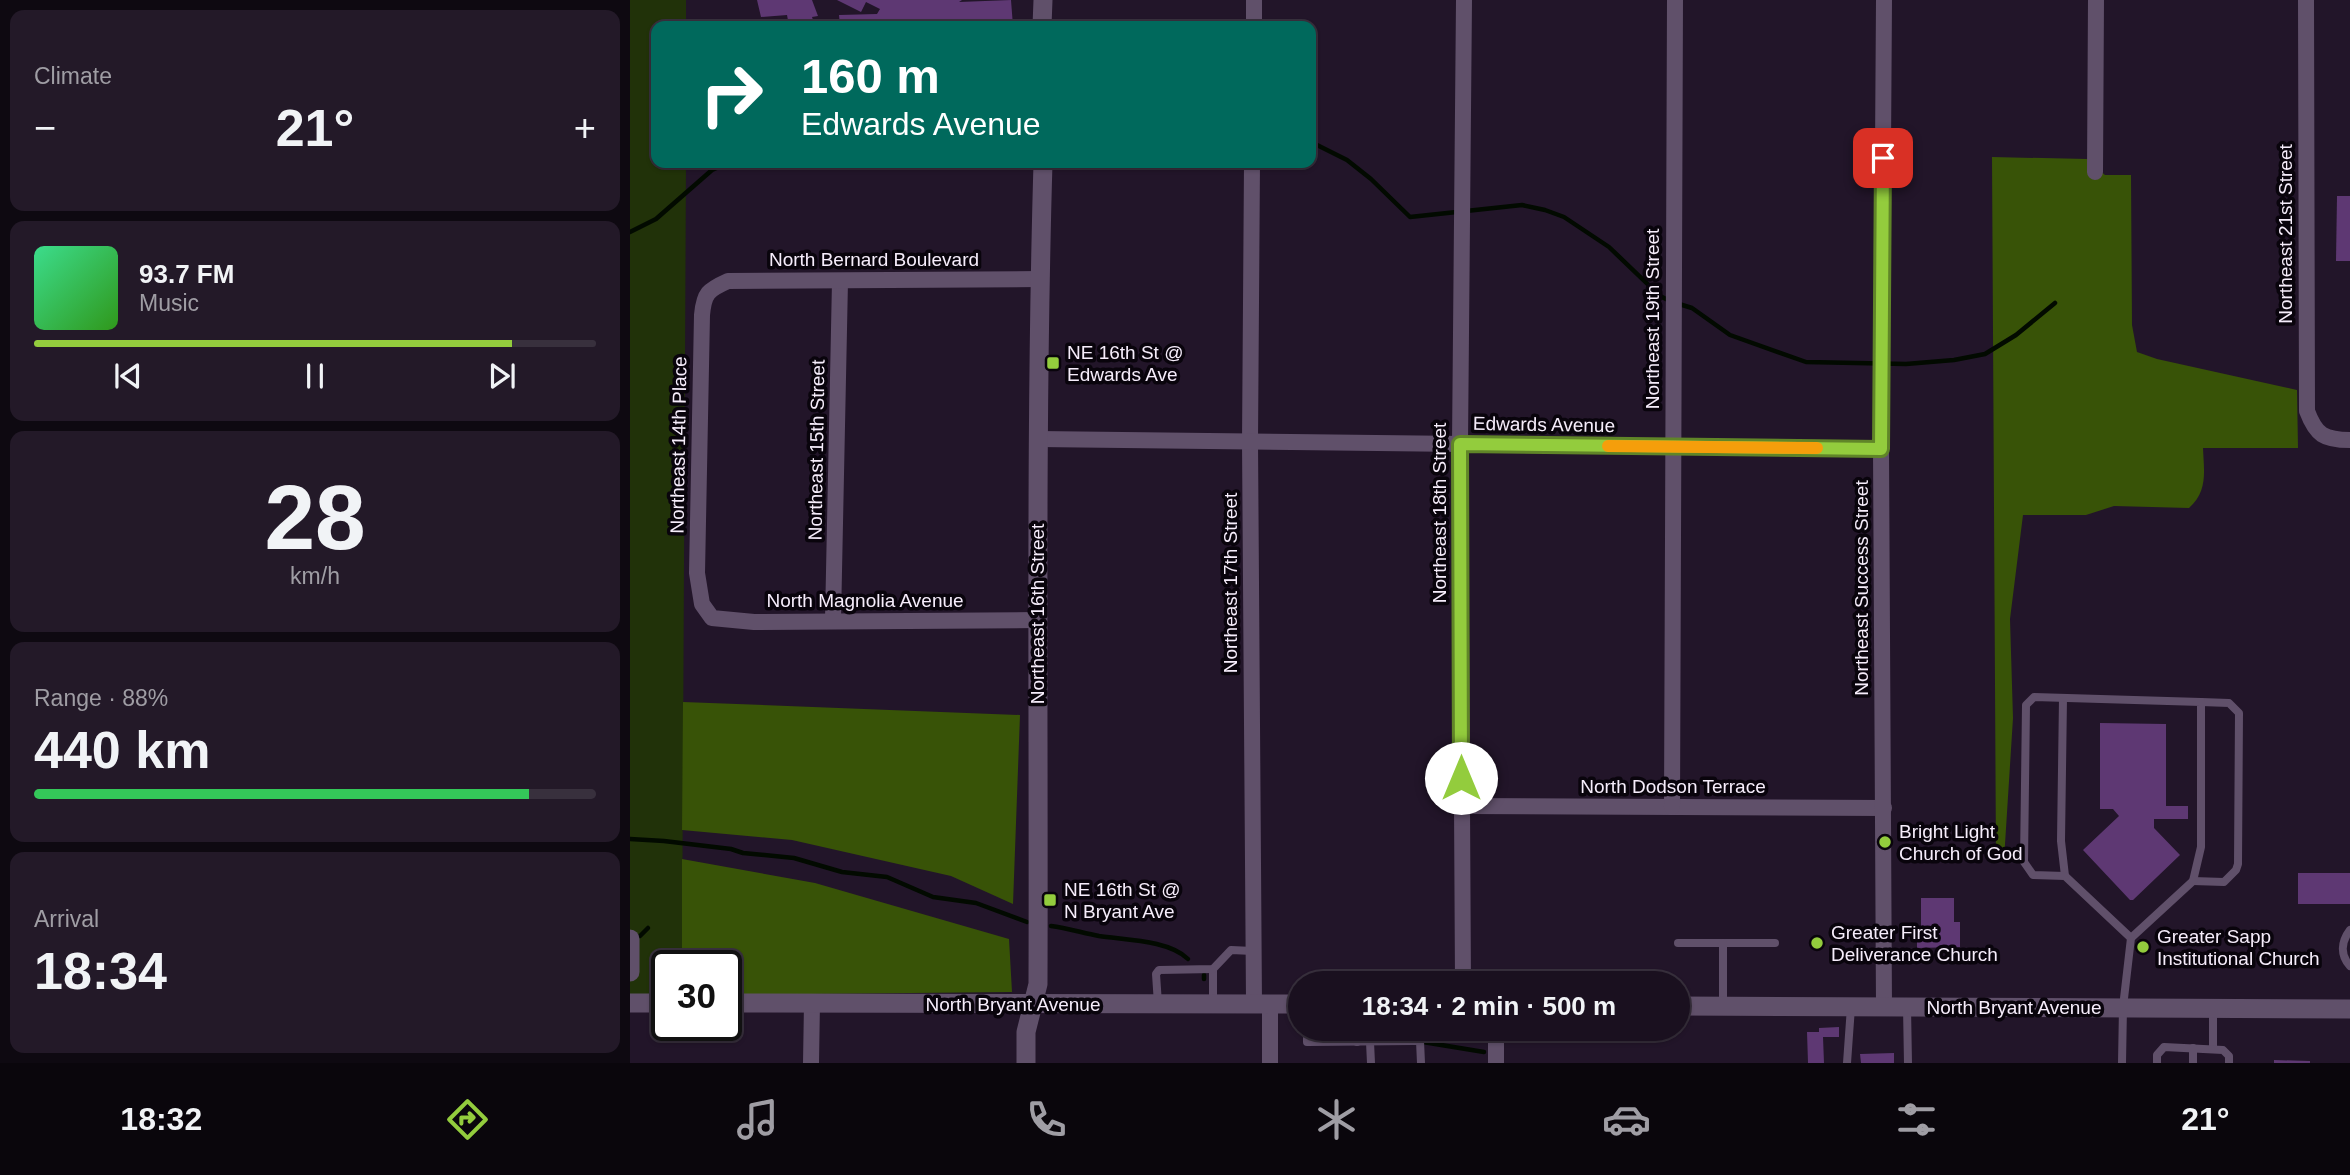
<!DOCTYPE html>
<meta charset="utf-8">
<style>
:root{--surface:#1a101f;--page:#231928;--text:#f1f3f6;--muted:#9f9da4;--line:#38303d;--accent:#93cc3d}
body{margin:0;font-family:Helvetica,sans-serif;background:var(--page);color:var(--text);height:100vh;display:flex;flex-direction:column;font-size:26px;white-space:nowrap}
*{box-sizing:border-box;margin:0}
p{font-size:23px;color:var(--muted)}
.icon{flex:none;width:38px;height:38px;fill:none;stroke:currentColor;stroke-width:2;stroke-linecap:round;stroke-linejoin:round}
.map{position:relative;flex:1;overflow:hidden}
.panel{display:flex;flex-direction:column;gap:10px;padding:10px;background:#0e0911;width:630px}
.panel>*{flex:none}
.hud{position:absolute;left:21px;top:21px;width:665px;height:147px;border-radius:14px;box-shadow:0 2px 5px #0004,0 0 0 2px var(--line);background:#00695c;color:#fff;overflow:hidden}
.speed{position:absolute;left:21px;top:950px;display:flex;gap:14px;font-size:35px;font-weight:700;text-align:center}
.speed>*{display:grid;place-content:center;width:91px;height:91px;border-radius:50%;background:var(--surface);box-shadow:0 2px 5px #0004,0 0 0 2px var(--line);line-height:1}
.speed .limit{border:4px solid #111;border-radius:10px;background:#fff;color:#111}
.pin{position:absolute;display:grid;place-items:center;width:60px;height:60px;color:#fff;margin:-30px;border-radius:14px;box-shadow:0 4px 10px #0006}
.me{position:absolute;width:77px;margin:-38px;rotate:0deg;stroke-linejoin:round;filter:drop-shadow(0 0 5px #0008)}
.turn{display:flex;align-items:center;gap:24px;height:147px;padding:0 35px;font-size:32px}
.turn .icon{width:91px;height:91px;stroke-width:2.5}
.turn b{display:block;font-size:49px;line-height:60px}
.big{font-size:52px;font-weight:700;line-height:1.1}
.panel .card{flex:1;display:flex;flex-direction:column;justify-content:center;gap:10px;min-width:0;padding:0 24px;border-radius:14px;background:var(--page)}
.panel .dial{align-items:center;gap:0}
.dial b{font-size:91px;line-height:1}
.song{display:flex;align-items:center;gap:21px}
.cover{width:84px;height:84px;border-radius:10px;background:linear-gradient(135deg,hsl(150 70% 55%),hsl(110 70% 35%))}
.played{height:7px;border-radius:4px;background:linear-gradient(90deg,var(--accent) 85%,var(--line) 85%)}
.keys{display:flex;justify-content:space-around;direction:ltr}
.heat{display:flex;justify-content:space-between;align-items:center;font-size:38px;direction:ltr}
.charge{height:10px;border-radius:5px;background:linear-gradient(90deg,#34c759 88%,var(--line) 0)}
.trip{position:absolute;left:658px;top:971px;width:402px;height:70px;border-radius:35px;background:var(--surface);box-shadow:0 2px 5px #0004,0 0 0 2px var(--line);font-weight:700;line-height:70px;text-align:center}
.menu{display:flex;height:112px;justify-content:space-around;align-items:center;background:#0a060c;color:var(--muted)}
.menu .icon{width:49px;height:49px}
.menu .active{color:var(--accent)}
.menu b{font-size:32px;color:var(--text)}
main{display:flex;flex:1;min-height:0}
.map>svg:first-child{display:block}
.green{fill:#213209}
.forest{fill:#385307}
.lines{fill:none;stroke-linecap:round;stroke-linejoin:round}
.stream{stroke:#020a00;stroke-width:4.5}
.building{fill:#5e3873}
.service{stroke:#60506a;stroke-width:8}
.minor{stroke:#60506a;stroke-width:16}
.tertiary{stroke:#60506a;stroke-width:19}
.route-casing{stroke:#608528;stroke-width:18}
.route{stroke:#93cc3d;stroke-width:12}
.slow{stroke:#f59e0b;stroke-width:12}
.poi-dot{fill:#93cc3d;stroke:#09040c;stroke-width:2.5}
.labels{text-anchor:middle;stroke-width:7;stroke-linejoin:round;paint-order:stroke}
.street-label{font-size:19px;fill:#f6edfb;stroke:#09040c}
.poi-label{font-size:19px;fill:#f6edfb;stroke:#09040c;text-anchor:start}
</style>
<main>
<section class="panel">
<div class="card"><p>Climate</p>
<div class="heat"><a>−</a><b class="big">21°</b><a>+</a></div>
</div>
<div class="card">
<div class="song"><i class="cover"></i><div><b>93.7 FM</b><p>Music</p></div></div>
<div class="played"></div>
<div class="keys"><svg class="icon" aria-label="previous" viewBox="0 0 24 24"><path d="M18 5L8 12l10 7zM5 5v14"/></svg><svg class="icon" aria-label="pause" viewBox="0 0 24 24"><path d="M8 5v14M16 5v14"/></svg><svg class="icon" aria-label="next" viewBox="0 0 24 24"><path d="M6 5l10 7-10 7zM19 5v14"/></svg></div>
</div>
<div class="card dial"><b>28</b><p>km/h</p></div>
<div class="card"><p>Range · 88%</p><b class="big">440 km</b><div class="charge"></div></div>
<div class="card"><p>Arrival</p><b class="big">18:34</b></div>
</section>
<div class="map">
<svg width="1720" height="1063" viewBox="0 0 1720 1063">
<rect width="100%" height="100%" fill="#221529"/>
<polygon class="green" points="0,0 56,0 56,26 26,26 26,163 56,163 52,966 37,966 37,995 0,995"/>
<g class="forest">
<path d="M1362,157L1457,159L1475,175H1501L1502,325L1507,352L1527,359L1667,390L1668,448H1573C1574,472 1578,491 1559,508L1484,506L1456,515H1393L1380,619L1383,718L1374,860L1366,861Z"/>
<polygon points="53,702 390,715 383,904 321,876 162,840 52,830"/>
<polygon points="52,859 185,883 379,939 382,992 96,995 96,966 52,966"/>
</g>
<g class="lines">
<g class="stream">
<polyline points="681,142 717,160 741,179 780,217 892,205 915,210 934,217 979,247 1030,296 1040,301"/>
<polyline points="0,232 26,219 82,170 98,163"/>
<polyline points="1049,304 1062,308 1100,335 1176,362 1276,364 1324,360 1355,354 1386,335 1425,303"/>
<polyline points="0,839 34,841 101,849 113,853 164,858 212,872 257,877 303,897 346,903 397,922"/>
<path d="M421,926C437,928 453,933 469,936C495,940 539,940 558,959"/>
<polyline points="10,936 18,928"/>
<polyline points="574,975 574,979"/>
<polyline points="761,1029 771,1032"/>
<polyline points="793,1042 854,1052"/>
</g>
</g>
<g class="building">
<polygon points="127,0 182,0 188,16 182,17 184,23 179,26 159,26 157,15 131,17"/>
<polygon points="207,0 332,0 329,2 381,0 383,26 210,26 209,15 247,14 250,9 236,2 231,12"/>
<polygon points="1707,196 1720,196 1720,261 1706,261"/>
<polygon points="1470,723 1536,724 1536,806 1558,806 1558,819 1524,819 1524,828 1550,855 1503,900 1500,900 1453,850 1489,816 1483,809 1470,809"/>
<rect x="1668" y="873" width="52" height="31"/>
<polygon points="1291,898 1324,898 1324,922 1330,922 1330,947 1287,948 1287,929 1291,929"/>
<polygon points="1209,1027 1209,1037 1193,1037 1194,1063 1178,1063 1177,1032 1189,1032 1189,1028"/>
<polygon points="1264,1053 1264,1063 1231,1063 1230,1054"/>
<polygon points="1644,1060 1680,1061 1680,1063 1644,1063"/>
</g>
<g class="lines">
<g class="service">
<polyline points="1433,698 1431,841 1435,876"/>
<polyline points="1563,881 1594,882 1606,870 1608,864 1609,713 1599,703 1571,702"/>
<path d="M1720,930C1711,942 1710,955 1720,966"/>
<polyline points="1048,943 1145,943"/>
<polyline points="583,969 583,1003"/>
<polyline points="528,1004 526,974 529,970 583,969 601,950 623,951"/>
<polyline points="1093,1006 1093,943"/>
<polyline points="1277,1007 1278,1063"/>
<polyline points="1583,1008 1583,1048"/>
<polyline points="677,1029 677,1042 783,1041"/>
<polyline points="727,1029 727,1042"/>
<polyline points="783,1029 783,1041 790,1041 806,1029"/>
<polyline points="790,1041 791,1063"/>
<polyline points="740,1042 741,1063"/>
<polyline points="1217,1063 1221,1007"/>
<polyline points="1492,1063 1493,1007 1501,938 1563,881 1571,847 1571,702 1404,697 1396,705 1394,862 1403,875 1435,876 1501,938"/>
<polyline points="1527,1063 1527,1055 1534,1047 1593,1050 1599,1056 1599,1063"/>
<polyline points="1563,1063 1563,1048"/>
</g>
<g class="minor">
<path d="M1676,0L1677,411C1686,435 1694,440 1720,440"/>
<polyline points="624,26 624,0"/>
<polyline points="622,163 620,442 624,1003"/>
<polyline points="1465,172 1466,0"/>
<polyline points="408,439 1251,449"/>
<polyline points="203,620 210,281"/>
<path d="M406,620L124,622L82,618L72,604L67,573L72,315C74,293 78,290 98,281L409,279"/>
<polyline points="831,806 1254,808"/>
<polyline points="1042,807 1045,0"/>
<polyline points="833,984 830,444 834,0"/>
<polyline points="1254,1007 1251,449 1254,0"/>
<polyline points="181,1063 182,1003"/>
<polyline points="640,1063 640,1003"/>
<polyline points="866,1063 866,1029"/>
</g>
<g class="tertiary">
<polyline points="412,26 413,0"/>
<polyline points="0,939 0,972"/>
<polyline points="0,1003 37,1003"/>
<polyline points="96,1003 670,1004"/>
<polyline points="1048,1006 1720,1009"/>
<path d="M396,1063V1032L408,984C409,710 405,436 413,163"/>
</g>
</g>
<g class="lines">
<defs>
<polyline id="route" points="831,778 830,444 1251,449 1253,158"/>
</defs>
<use href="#route" class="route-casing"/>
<use href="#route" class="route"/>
<polyline class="slow" points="978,446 1187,448"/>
</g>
<g class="poi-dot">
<rect x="416" y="356" width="14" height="14" rx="3.5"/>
<circle cx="1255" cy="842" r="7"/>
<rect x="413" y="893" width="14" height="14" rx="3.5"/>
<circle cx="1187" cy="943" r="7"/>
<circle cx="1513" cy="947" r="7"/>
</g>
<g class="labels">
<g class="street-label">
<text transform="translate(1655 234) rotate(-90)" y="7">Northeast 21st Street</text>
<text x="244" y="266">North Bernard Boulevard</text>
<text transform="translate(1022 319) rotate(-90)" y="7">Northeast 19th Street</text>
<text transform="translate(914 424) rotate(1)" y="7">Edwards Avenue</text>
<text transform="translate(48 445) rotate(-89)" y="7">Northeast 14th Place</text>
<text transform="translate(186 450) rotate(-89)" y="7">Northeast 15th Street</text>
<text transform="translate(809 513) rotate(-90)" y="7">Northeast 18th Street</text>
<text transform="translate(600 583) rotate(-90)" y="7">Northeast 17th Street</text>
<text transform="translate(1231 588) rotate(-90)" y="7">Northeast Success Street</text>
<text x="235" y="607">North Magnolia Avenue</text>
<text transform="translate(407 614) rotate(-90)" y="7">Northeast 16th Street</text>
<text x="1043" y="793">North Dodson Terrace</text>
<text x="383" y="1011">North Bryant Avenue</text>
<text x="1384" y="1014">North Bryant Avenue</text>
</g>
<g class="poi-label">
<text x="437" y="359">NE 16th St @<tspan x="437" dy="22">Edwards Ave</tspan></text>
<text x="1269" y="838">Bright Light<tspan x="1269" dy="22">Church of God</tspan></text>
<text x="434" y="896">NE 16th St @<tspan x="434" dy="22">N Bryant Ave</tspan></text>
<text x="1201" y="939">Greater First<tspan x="1201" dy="22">Deliverance Church</tspan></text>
<text x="1527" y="943">Greater Sapp<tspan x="1527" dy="22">Institutional Church</tspan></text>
</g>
</g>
</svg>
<div class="speed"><div class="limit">30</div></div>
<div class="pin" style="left:1253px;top:158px;background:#d93025"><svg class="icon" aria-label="arrive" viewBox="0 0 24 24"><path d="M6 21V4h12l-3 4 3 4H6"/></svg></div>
<svg class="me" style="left:831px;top:778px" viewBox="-20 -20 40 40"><circle r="19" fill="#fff"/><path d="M0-13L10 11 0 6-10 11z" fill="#93cc3d"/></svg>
<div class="trip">18:34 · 2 min · 500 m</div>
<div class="hud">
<div class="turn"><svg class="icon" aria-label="right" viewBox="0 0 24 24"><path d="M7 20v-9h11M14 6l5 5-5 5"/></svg><div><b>160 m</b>Edwards Avenue</div></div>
</div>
</div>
</main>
<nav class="menu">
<b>18:32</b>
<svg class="icon active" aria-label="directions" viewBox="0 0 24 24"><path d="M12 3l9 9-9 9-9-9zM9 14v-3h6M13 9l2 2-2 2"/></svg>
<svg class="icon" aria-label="music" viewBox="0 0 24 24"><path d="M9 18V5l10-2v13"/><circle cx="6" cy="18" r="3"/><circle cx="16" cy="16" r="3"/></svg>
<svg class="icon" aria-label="phone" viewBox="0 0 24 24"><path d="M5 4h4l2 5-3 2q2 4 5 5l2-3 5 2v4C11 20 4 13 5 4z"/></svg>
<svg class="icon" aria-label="climate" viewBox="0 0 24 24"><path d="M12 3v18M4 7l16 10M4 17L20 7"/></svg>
<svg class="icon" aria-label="car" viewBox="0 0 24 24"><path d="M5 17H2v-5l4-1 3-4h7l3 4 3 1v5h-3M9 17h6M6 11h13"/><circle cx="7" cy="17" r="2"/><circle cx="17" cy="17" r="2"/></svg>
<svg class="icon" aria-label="filters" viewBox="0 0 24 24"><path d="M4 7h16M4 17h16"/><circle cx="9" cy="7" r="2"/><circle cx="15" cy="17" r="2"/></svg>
<b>21°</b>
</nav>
